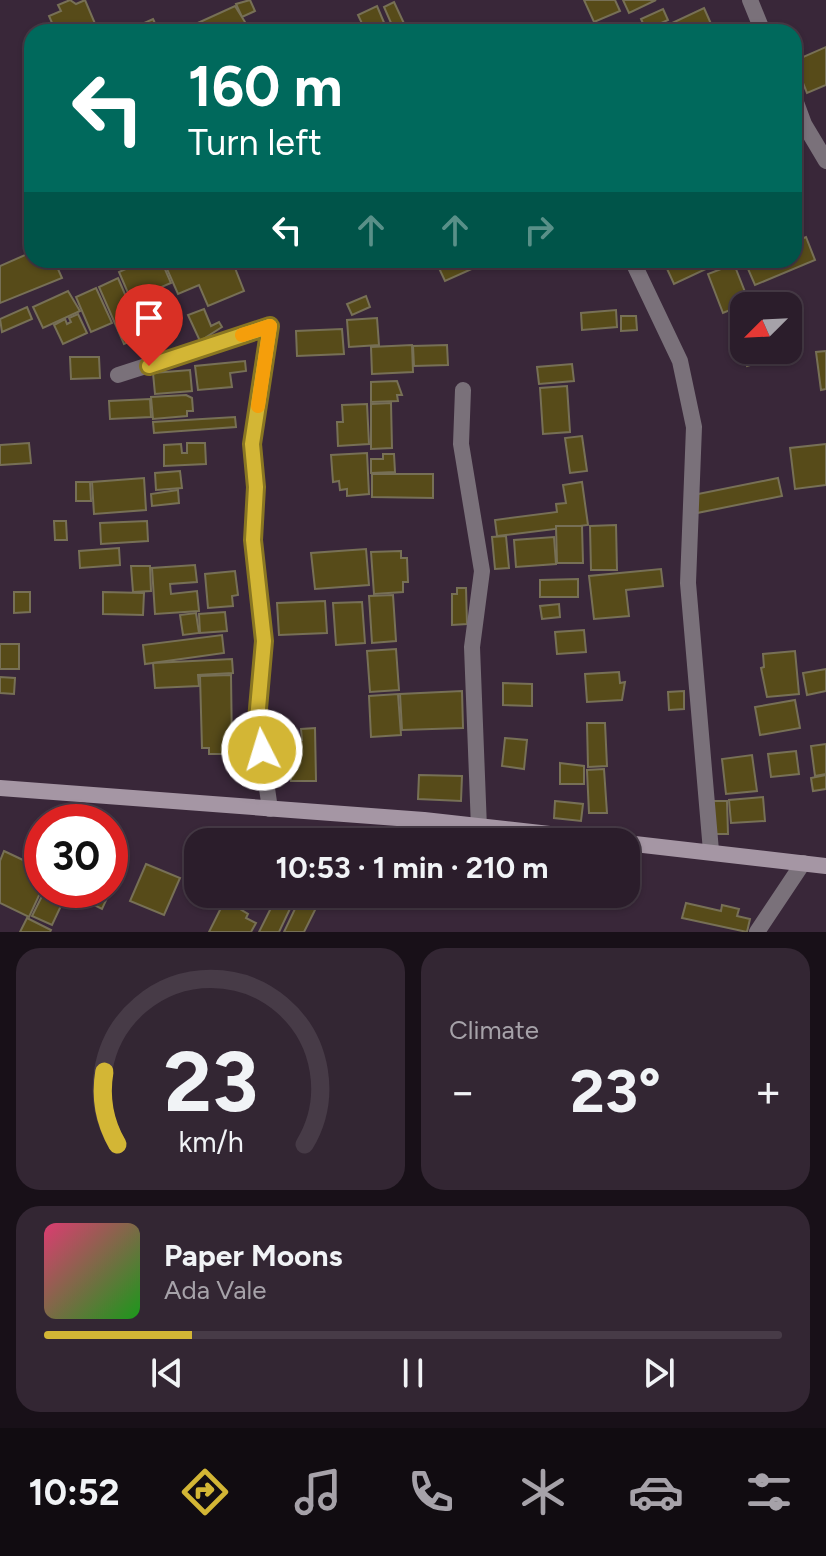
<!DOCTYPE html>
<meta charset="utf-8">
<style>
:root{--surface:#2b1d2b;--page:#332633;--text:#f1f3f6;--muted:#a6a2a9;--line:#473b47;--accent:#d3b635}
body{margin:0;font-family:Figtree,sans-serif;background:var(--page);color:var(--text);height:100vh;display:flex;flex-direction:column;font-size:30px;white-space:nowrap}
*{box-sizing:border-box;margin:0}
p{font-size:26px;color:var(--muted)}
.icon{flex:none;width:44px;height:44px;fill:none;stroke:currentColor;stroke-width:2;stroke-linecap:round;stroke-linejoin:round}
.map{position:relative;height:932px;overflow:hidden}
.side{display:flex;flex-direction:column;gap:16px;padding:16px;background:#181018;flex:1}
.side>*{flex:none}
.guide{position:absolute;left:24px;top:24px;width:778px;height:244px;border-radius:24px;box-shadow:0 2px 6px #0004,0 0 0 2px var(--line);background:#00695c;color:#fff;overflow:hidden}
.needle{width:52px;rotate:246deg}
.buttons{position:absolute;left:730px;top:292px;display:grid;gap:16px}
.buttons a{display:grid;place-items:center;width:72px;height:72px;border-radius:16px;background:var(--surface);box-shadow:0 2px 6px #0004,0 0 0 2px var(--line);font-size:40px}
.speed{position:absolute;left:24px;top:804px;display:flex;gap:16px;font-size:40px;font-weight:700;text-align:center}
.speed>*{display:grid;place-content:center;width:104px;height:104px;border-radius:50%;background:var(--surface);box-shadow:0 2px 6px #0004,0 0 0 2px var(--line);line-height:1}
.speed .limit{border:12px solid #d22;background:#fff;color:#111}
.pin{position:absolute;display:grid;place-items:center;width:68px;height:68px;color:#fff;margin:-82px -34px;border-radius:50% 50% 50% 0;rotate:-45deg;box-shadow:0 0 8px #0007}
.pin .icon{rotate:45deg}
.me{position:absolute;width:88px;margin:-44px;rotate:355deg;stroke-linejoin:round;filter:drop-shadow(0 0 6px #0008)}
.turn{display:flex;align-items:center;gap:28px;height:168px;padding:0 32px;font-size:36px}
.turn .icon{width:104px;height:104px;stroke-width:2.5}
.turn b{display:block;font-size:56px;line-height:68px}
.lanes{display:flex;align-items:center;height:76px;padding:0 32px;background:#0003;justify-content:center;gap:40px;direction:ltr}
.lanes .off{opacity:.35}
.big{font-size:60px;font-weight:700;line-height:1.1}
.side .tile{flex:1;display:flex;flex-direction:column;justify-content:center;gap:12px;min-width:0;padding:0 28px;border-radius:24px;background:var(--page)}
.side .dial{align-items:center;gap:0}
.dial svg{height:208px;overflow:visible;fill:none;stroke:var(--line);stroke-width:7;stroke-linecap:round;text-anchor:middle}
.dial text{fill:var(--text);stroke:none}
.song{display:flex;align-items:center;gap:24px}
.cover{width:96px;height:96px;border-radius:12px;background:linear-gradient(135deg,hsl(340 70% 55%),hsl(120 70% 35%))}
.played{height:8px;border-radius:4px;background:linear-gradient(90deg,var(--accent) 20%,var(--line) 20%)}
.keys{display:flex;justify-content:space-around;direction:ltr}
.heat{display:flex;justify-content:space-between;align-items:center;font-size:44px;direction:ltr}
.side .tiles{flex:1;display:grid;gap:16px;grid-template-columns:1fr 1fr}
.tile:last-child{grid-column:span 2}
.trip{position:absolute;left:184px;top:828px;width:456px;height:80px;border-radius:24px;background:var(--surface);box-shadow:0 2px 6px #0004,0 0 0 2px var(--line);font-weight:700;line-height:80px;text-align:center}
.tabs{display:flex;height:128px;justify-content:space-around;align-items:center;background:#110c11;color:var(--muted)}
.tabs .icon{width:56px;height:56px}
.tabs .active{color:var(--accent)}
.tabs b{font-size:36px;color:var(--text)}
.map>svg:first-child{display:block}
.building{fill:#574b19;stroke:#777056;stroke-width:2}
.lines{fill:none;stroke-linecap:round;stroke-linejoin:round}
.street{stroke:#7a717a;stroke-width:16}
.secondary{stroke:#a596a4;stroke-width:16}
.route-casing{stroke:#897622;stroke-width:20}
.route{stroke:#d3b635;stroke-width:14}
.slow{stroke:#f59e0b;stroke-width:14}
</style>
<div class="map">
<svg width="826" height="932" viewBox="0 0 826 932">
<rect width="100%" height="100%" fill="#392739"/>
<g class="building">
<polygon points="70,0 76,4 85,0 96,26 81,32 56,32 49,16 61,11 58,5"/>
<polygon points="250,0 255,11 242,17 236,4"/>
<polygon points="584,0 615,0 620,11 594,22"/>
<polygon points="623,0 656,0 629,13"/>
<polygon points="394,2 408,32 395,32 384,7"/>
<polygon points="235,6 245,22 243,26 229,32 178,32"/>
<polygon points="377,6 388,32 366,32 358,15"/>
<polygon points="704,8 712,26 700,32 653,32"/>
<polygon points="663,9 668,20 646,30 641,19"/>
<polygon points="153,19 159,32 124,32"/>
<polygon points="826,47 826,85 807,93 794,61"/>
<polygon points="806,237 815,260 755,285 745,262 794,260 794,242"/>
<polygon points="32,252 32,260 54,260 62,278 0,303 0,266"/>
<polygon points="146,260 161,260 171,283 131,300 119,272"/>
<polygon points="163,260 254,260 235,268 244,291 208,306 199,285 178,294"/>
<polygon points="451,260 471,260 474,268 445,281 438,266"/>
<polygon points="663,260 725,260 674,284"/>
<polygon points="734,264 749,302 723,313 708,274"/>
<polygon points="118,278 143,336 124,344 99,287"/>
<polygon points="96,288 112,323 91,332 76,297"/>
<polygon points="68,291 80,311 43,328 33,307"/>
<polygon points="783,295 788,306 757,306 757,305"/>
<polygon points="366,296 370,307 352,315 347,304"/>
<polygon points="27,307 32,319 2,332 0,319"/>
<polygon points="788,307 799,333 788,338"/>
<polygon points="204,309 211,326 219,322 222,327 200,341 188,315"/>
<polygon points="616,310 617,327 582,330 581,313"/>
<polygon points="78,314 87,333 63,344 54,325 65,319 67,324 71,322 69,318"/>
<polygon points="621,316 636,316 637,330 621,331"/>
<polygon points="377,318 379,345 349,347 347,320"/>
<polygon points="342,329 344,354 297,356 296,331"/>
<polygon points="412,345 413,372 372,374 371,347"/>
<polygon points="447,345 448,365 414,366 413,346"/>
<polygon points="750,350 764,350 767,360 747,366 743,352"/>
<polygon points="826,351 826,389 821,390 816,352"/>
<polygon points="70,357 99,357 100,378 71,379"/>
<polygon points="245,361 246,371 230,373 232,387 198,390 195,366"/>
<polygon points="572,364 574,381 539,384 537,367"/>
<polygon points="190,370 192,391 155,394 153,373"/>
<polygon points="397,381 402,395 397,395 398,401 371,402 371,382"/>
<polygon points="567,386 570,432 543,434 540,388"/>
<polygon points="186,395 192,398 193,411 187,411 187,416 153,419 151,397"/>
<polygon points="150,399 151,417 110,419 109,401"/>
<polygon points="391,403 392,448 371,449 371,404"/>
<polygon points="367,404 369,444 338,446 337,422 343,422 342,405"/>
<polygon points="235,417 236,427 154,433 153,422"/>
<polygon points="582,436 587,471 570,473 565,438"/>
<polygon points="29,443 31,463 0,465 0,445"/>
<polygon points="187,443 205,443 206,464 164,466 164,445 181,444 182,453 187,453"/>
<polygon points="826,444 826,485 795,489 790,448"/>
<polygon points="367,453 369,494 347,496 347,489 340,490 339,481 333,482 331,455"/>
<polygon points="383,454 394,454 395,472 371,473 371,459 383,459"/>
<polygon points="180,471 182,488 156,490 155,473"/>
<polygon points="372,474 433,474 433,498 372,497"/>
<polygon points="144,478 146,510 94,514 92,482"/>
<polygon points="778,478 782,496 697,513 693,495"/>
<polygon points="76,482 90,482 91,501 76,501"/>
<polygon points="582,482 588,525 497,536 495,520 557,512 556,504 566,503 563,485"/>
<polygon points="178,490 179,503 152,506 151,494"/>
<polygon points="54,521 66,521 67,540 55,540"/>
<polygon points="147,521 148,541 101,544 100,523"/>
<polygon points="616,525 617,570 591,570 590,526"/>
<polygon points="556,526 582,526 583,563 557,563"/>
<polygon points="506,536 509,568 495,569 492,537"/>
<polygon points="554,537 556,564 516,567 514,540"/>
<polygon points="119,548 120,565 80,568 79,551"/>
<polygon points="366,549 369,585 315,589 311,553"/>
<polygon points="401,551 401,558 407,558 408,582 403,582 403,592 374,594 371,552"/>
<polygon points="195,565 197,582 170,584 171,594 197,591 199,611 155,614 152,568"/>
<polygon points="131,566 150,566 151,591 133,592"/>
<polygon points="661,569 663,586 626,590 629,616 594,619 589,576"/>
<polygon points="235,571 238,595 232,596 233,606 208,608 205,574"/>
<polygon points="578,579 578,597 540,597 540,580"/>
<polygon points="457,588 466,588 467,624 452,625 452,594 457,594"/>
<polygon points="14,592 30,592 30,612 14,613"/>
<polygon points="103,592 144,593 143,615 103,614"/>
<polygon points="393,595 396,641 372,643 369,596"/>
<polygon points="325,601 327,633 279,635 277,603"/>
<polygon points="362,602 365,643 336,645 333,603"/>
<polygon points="559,604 560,617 542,619 540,606"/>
<polygon points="225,612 227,631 200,633 199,614"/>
<polygon points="196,613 199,633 183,635 180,615"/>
<polygon points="584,630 586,652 557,654 555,632"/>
<polygon points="222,635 224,653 145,664 143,645"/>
<rect x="0" y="644" width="19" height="25"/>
<polygon points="396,649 399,690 370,692 367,651"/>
<polygon points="795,651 799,694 767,697 761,668 764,667 763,654"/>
<polygon points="232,659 233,673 198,675 199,686 155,688 153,663"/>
<polygon points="826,669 826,691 807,695 803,673"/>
<polygon points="619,672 620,683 625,682 622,700 587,702 585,674"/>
<polygon points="231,675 232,748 224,748 224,754 209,754 209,748 202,748 200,676"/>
<polygon points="0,677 15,678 14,694 0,693"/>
<polygon points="503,683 532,684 532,706 503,705"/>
<polygon points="462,691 463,728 402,730 400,694"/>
<polygon points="684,691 684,709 669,710 668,692"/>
<polygon points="398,694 401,735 371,737 369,696"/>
<polygon points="795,700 800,728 760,735 755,707"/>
<polygon points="587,723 605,723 607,766 588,767"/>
<polygon points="315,728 316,781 291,781 290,741 302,740 301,729"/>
<polygon points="505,738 527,740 524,769 502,766"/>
<polygon points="826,744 826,774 815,776 811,746"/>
<polygon points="796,751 799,774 771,777 768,754"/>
<polygon points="752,755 757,791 726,794 722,759"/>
<polygon points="560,763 584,766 584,784 560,784"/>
<polygon points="604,769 607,813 589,813 587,770"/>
<polygon points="419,775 462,776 461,801 418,799"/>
<polygon points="826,775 826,789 813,791 811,778"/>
<polygon points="763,797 765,821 731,823 729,800"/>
<polygon points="555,801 583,804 581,821 554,818"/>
<polygon points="713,801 727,801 728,834 714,834"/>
<polygon points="4,851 42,869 42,889 29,917 0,903 0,861"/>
<polygon points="110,862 121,868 102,909 72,894 74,890 110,890"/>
<polygon points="146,864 180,878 164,915 130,901"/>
<polygon points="45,890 67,893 52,925 32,916"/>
<polygon points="278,894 297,894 279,932 259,932"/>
<polygon points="302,894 319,902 304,932 284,932"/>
<polygon points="225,900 248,914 246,918 256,923 251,932 209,932"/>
<polygon points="686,903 721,911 722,905 739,909 737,916 750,919 747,932 682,918"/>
<polygon points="27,918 51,930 50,932 20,932"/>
</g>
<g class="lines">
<g class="street">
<polyline points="750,0 763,32"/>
<polyline points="794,97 804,124 826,161"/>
<polyline points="632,260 680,361 694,427 688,583 711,851"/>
<polyline points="118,375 270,326 252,444 256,487 253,540 264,641 257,720 270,809"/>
<polyline points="463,390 461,444 482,571 472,647 479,828"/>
<polyline points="757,932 803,863"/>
</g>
<g class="secondary">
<polyline points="0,788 424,820 621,842"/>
<polyline points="626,843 826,866"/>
</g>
</g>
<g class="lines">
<defs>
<polyline id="route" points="149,366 270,326 252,444 256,487 253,540 264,641 257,720 262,750"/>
</defs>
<use href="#route" class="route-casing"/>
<use href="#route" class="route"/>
<polyline class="slow" points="242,335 270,326 258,406"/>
</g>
</svg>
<div class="buttons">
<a><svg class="needle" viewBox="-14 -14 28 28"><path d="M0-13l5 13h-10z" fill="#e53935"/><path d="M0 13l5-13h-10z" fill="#a6a2a9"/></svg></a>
</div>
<div class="speed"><div class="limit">30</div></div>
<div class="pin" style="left:149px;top:366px;background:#d93025"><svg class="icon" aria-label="arrive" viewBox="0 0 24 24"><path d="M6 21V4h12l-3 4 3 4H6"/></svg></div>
<svg class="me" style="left:262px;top:750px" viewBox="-20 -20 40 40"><circle r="17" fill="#d3b635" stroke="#fff" stroke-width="3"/><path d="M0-11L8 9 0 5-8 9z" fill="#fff"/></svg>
<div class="trip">10:53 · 1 min · 210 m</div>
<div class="guide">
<div class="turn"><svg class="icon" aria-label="left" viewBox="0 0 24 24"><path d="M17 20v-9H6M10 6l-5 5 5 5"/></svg><div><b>160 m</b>Turn left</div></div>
<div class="lanes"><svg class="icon" aria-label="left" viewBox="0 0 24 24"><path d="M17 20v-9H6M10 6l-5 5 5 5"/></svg><svg class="icon off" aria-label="ahead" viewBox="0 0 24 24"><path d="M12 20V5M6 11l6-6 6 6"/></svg><svg class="icon off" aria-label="ahead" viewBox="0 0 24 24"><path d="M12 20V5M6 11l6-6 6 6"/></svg><svg class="icon off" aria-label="right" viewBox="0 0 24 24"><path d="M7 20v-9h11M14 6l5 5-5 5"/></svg></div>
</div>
</div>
<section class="side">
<div class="tiles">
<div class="tile dial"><svg viewBox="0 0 100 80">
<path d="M14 69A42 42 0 1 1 86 69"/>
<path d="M14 69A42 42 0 0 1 9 41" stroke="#d3b635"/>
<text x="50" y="56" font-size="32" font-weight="700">23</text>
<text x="50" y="72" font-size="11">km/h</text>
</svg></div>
<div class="tile"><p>Climate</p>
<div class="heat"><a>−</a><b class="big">23°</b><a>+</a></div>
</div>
<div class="tile">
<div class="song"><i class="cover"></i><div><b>Paper Moons</b><p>Ada Vale</p></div></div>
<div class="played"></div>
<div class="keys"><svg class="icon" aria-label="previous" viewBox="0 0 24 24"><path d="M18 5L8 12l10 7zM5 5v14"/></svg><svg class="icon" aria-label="pause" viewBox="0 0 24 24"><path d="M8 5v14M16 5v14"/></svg><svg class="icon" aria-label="next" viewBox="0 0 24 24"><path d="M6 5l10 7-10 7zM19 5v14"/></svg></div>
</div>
</div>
</section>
<nav class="tabs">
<b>10:52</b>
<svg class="icon active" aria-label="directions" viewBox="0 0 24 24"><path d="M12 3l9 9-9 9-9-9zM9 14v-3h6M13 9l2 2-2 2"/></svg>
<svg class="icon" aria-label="music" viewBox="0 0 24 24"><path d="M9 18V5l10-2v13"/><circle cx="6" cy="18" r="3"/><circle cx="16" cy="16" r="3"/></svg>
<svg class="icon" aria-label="phone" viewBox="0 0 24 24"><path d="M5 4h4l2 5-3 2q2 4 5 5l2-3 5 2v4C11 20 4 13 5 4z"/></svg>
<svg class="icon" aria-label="climate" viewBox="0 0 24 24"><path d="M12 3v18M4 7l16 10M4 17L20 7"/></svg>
<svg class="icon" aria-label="car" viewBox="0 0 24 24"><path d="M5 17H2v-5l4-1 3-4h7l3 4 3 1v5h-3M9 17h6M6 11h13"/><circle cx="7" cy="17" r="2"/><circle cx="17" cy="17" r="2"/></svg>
<svg class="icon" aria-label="filters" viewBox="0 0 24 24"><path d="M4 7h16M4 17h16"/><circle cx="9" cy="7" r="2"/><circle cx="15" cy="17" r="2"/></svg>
</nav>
